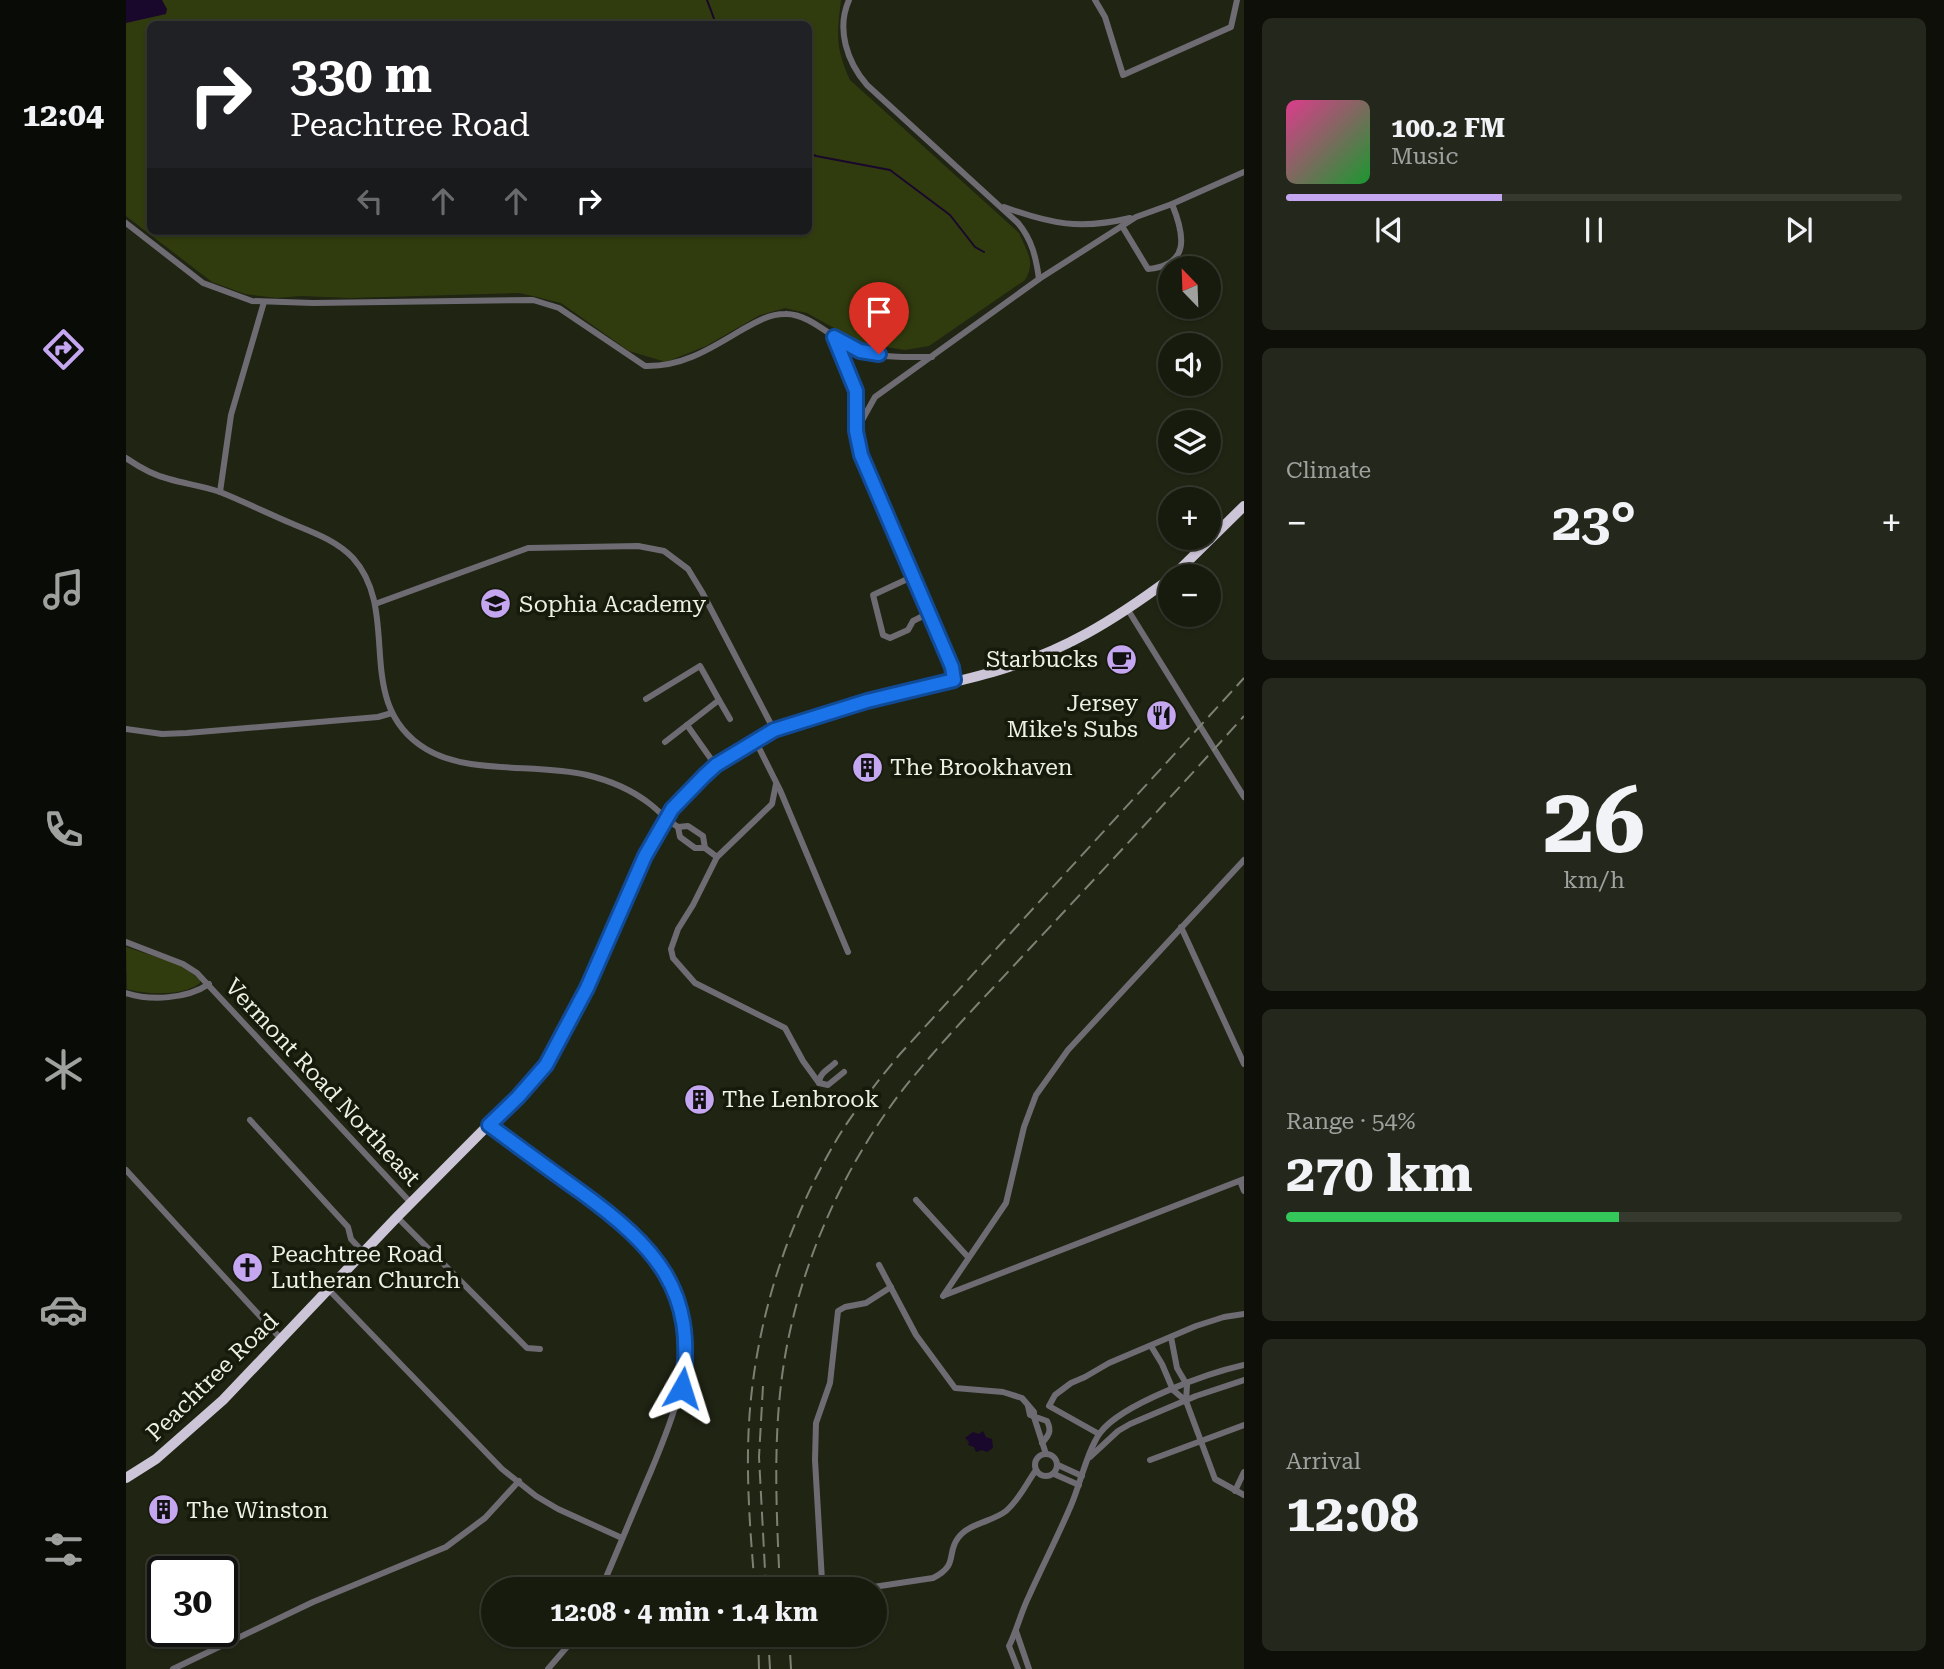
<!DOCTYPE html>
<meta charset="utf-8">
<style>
:root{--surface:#171b0e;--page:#24281c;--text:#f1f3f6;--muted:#9ea19e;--line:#36392e;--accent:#c5a6f0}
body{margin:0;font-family:"Roboto Serif",serif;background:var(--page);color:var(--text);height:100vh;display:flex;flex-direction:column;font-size:26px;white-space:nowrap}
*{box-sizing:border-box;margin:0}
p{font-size:23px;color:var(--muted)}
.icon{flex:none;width:38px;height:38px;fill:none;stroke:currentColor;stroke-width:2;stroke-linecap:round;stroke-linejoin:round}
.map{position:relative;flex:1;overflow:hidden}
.panel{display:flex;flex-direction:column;gap:18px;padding:18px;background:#0d0f08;width:700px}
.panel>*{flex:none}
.hud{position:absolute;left:21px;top:21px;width:665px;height:214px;border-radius:10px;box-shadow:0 2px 5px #0004,0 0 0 2px var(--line);background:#202124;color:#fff;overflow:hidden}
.needle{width:46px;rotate:337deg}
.buttons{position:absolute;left:1032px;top:256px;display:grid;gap:14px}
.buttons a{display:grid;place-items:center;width:63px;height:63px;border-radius:50%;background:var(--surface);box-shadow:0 2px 5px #0004,0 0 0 2px var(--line);font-size:35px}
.speed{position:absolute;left:21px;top:1556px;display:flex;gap:14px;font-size:35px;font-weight:700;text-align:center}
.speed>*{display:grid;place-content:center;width:91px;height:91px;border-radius:50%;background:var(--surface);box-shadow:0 2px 5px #0004,0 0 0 2px var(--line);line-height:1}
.speed .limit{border:4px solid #111;border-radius:10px;background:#fff;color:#111}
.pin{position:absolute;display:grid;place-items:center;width:60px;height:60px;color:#fff;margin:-72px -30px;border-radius:50% 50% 50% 0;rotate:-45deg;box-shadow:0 0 7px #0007}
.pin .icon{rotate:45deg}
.me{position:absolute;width:77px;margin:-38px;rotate:6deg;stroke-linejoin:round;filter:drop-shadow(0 0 5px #0008)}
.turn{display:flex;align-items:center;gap:24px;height:147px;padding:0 28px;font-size:32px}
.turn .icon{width:91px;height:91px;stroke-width:2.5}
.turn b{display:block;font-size:49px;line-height:60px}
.lanes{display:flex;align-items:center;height:66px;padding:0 28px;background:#0003;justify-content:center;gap:35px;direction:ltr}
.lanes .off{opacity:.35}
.big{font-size:52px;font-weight:700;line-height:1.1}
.panel .widget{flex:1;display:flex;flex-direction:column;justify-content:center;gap:10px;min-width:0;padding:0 24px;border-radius:10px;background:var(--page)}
.panel .dial{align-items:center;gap:0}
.dial b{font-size:91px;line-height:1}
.song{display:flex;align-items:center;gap:21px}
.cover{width:84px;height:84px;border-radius:10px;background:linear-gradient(135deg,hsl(330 70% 55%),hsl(130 70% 35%))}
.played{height:7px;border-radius:4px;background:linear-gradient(90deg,var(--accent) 35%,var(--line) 35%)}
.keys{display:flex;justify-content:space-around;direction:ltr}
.heat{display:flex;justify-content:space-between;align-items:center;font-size:38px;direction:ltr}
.charge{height:10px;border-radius:5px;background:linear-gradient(90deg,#34c759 54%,var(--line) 0)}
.trip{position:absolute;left:355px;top:1577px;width:406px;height:70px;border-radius:35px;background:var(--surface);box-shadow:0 2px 5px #0004,0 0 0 2px var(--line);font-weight:700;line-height:70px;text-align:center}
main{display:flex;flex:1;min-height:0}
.menu{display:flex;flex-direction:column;width:126px;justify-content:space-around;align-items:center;background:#090b06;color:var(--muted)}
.menu .icon{width:49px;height:49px}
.menu .current{color:var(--accent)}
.menu b{font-size:32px;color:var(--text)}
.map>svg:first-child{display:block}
.green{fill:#313c0e;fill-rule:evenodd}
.water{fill:#1a072c}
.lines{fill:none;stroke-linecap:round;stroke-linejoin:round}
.stream{stroke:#1a072c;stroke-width:2}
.minor{stroke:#6e6b73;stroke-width:6}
.trunk{stroke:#ccc4d7;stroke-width:10}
.rail{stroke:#7d8173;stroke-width:2;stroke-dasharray:14 7;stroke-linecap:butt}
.route-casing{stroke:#114b97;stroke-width:18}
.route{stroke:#1a73e8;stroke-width:12}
.labels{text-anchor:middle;stroke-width:7;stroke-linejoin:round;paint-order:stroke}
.poi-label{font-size:23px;fill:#edf0e5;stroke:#161a0a;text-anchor:start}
.street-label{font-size:23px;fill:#edf0e5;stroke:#161a0a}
</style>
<main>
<nav class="menu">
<b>12:04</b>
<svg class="icon current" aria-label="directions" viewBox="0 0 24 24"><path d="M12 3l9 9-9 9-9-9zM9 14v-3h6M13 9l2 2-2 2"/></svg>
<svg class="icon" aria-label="music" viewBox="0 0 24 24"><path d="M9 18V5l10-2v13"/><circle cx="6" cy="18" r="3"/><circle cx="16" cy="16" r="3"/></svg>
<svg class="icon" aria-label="phone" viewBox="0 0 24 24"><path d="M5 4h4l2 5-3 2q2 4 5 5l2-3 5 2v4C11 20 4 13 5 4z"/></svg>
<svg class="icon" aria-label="climate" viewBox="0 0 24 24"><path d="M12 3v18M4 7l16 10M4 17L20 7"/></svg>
<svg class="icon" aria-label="car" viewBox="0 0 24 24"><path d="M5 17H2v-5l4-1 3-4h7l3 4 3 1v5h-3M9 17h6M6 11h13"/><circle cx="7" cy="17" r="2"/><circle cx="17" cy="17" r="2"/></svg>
<svg class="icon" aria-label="filters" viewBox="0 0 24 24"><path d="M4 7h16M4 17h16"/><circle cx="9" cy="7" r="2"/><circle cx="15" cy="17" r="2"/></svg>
</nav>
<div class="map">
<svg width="1118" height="1669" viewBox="0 0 1118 1669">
<rect width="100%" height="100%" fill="#1f2413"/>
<g class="green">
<path d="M0,0H715C711,35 709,47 724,80L893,233C901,252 910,262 899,280L803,346L779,350L735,343L681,313L659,308L634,315L580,346L540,362L503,351L435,303L394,293L224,298L175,296L151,298L119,294L86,282L0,216ZM24,24H682V231H24Z"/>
<path d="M0,947L55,965L74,980V983C58,996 21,995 1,989Z"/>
</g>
<g class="water">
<polygon points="0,0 36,0 41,9 40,14 0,23"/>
<polygon points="857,1431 860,1437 866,1439 867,1448 861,1452 856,1450 850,1452 848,1447 842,1445 843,1442 839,1438 847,1432 853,1434"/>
</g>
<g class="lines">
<g class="stream">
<polyline points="581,0 590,24"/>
<polyline points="682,152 690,156 764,170 824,215 849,247 858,252"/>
</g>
<g class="minor">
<path d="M723,0C710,29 721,62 741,85L892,223C906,240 910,257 913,279"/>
<polyline points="969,0 979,17 997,75 1105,27 1111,0"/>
<path d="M878,207C925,224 954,230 1004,218"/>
<path d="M0,223L77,283L126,301L187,303L407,300L433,308L519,366C556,367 584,349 614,331C628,323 642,314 659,314C685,313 711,344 736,352C759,358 783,357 806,357"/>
<path d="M996,226L1022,269C1064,265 1059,236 1046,204"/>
<polyline points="708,337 730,391 730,429"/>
<path d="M0,458C13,467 27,475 43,479C60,484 77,486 94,492C119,502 143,514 167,524C189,533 211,541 227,558C277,614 225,703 300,749C342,775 412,763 461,775C482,780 506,790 524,804C533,811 541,820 552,827L562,826L577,836L579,848L591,857"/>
<polyline points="94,492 105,415 138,302"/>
<polyline points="788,576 747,595 757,635 764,638 782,630 787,621 803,613"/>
<polyline points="249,604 402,548 512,546 538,551 562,569 576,592 648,730"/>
<polyline points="1002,610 1118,797"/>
<polyline points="828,680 826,667 735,455 730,431 749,397 913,279 1010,217 1046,204 1118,172"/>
<polyline points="520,699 574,666 593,700"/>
<polyline points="561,725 590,766"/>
<polyline points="0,729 36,734 61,733 252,717 266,713"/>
<polyline points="629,740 654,790 722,952"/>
<polyline points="539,742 593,700 604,719"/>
<polyline points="650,784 646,804 591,857 567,905 552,929 545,949 547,958 569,983 659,1028 677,1061 693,1083 702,1085 718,1072"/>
<polyline points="552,827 554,837 569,848 579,848"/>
<polyline points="1055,927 1118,1064"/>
<polyline points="0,942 57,964 71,973 285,1203"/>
<path d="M0,993C25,1001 61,999 83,984"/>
<path d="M693,1083C693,1073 703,1069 709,1063"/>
<polyline points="124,1120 222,1227 225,1239 237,1252"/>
<path d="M363,1125L509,1234C585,1315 563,1379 525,1471C508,1510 492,1550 475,1589"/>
<polyline points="0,1170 155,1339"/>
<polyline points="1114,1181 1118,1191"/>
<polyline points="790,1200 842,1257"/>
<polyline points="271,1217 401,1348 414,1349"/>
<polyline points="753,1265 790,1335 829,1388 877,1392 896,1398 908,1412 908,1417 920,1454"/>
<polyline points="202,1289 376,1469 410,1496 432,1509 496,1538"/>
<polyline points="819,1295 1118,1179"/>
<polyline points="817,1296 880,1203 898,1127 910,1095 942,1050 1118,860"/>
<polyline points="1045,1337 1051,1368 1061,1385 1060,1401 1089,1479 1118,1495"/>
<polyline points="1025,1346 1036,1364 1047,1390 1060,1401"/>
<path d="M902,1406L904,1415L921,1421C926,1431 923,1435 916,1443"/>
<polyline points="973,1434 923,1406 929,1395 945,1383 959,1377 983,1363 1070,1326 1098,1317 1118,1314"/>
<circle cx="920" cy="1465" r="11"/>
<polyline points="964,1457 992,1431 1004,1424 1070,1396 1118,1380"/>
<polyline points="1024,1460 1118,1425"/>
<polyline points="932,1465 956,1476"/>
<polyline points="928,1474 953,1485"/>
<polyline points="1109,1491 1118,1472"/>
<polyline points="699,1589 696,1581 689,1460 690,1423 704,1383 712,1311 719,1307 740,1303 765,1287"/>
<path d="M734,1589L807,1578C833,1565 820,1554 832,1538C843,1523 866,1522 880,1511C893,1500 900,1484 910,1470"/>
<polyline points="890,1631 903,1669"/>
<polyline points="47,1669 187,1602 320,1547 359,1518 393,1481"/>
<polyline points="422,1669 452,1634"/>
<path d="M892,1669L883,1646C891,1630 895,1612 903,1596C917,1565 933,1534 946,1503C954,1484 962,1449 974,1433C995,1404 1082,1373 1118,1365"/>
</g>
<g class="trunk">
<polyline points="1047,576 1118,506"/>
<path d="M0,1478L30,1459L97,1400L271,1217L413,1074L432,1045L461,988L505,884L540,819C615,710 751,705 867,672C937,652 987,621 1045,578"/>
</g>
<g class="rail">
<polyline points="637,1386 633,1457 640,1589"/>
<path d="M629,1589C624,1530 619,1469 624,1409C632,1314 663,1220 711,1139C729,1109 752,1081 774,1054L1118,678"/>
<path d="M654,1589C650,1502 645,1416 664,1331C683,1245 722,1162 775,1092C815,1041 862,994 906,946C977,870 1048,794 1118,716"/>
<polyline points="632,1634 633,1669"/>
<polyline points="642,1634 644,1669"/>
<polyline points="663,1634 665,1669"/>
</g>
</g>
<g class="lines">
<defs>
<path id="route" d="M556,1388C572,1291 529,1246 455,1192C424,1170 393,1147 363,1125L392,1097L420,1065L461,988L519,856L546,809L578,776L590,765L648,730L741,701L828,680L826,667L735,455L730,431V391L708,337L734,351L753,354"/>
</defs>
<use href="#route" class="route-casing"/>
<use href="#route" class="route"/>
</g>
<defs>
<symbol id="school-disc" viewBox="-11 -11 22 22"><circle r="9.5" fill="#c5a6f0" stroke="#161a0a"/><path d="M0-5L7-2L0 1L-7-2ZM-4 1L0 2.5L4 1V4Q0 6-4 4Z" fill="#111"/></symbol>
<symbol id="cafe-disc" viewBox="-11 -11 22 22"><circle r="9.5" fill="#c5a6f0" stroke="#161a0a"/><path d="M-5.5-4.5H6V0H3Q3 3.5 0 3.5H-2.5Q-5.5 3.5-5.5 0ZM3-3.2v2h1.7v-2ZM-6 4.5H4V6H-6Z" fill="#111"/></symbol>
<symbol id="restaurant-disc" viewBox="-11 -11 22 22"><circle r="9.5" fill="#c5a6f0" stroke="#161a0a"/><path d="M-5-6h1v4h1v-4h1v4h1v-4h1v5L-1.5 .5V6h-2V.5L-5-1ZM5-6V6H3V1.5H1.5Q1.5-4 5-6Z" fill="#111"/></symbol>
<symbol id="building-disc" viewBox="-11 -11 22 22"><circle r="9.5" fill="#c5a6f0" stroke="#161a0a"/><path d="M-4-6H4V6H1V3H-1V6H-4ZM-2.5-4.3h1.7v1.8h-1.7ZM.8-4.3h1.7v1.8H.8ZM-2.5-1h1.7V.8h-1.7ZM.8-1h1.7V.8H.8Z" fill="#111"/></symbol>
<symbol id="church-disc" viewBox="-11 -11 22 22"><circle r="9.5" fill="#c5a6f0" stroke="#161a0a"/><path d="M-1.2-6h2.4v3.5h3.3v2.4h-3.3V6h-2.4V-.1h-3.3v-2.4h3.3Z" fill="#111"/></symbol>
</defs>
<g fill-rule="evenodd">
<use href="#school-disc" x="352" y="586" width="35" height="35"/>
<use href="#cafe-disc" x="978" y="642" width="35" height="35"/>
<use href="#restaurant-disc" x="1018" y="698" width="35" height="35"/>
<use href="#building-disc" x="724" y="750" width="35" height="35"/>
<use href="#building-disc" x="556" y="1082" width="35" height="35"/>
<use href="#church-disc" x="104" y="1250" width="35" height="35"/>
<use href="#building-disc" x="20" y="1492" width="35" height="35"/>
</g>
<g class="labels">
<g class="poi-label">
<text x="393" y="612">Sophia Academy</text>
<text x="972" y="667" text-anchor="end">Starbucks</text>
<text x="1012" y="711" text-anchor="end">Jersey<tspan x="1012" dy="26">Mike's Subs</tspan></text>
<text x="764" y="775">The Brookhaven</text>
<text x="596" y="1107">The Lenbrook</text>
<text x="145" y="1262">Peachtree Road<tspan x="145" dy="26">Lutheran Church</tspan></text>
<text x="60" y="1518">The Winston</text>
</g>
<g class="street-label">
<text transform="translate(197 1082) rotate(47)" y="8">Vermont Road Northeast</text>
<text transform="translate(86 1377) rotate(-44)" y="8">Peachtree Road</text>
</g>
</g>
</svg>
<div class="buttons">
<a><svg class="needle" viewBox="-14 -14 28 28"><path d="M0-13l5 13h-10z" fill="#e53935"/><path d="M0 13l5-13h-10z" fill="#9ea19e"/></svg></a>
<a><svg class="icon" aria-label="sound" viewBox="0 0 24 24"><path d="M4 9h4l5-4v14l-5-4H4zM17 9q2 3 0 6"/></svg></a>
<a><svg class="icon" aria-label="layers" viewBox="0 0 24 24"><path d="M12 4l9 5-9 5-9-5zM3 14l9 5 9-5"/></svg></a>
<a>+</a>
<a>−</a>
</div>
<div class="speed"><div class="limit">30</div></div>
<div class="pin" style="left:753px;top:354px;background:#d93025"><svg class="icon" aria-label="arrive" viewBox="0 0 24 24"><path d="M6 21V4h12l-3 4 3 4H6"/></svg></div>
<svg class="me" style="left:556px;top:1388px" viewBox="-20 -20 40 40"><path d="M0-17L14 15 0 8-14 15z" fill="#1a73e8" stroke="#fff" stroke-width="4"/></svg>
<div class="trip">12:08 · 4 min · 1.4 km</div>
<div class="hud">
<div class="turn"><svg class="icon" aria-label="right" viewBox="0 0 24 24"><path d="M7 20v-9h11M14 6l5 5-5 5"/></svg><div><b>330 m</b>Peachtree Road</div></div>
<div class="lanes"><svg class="icon off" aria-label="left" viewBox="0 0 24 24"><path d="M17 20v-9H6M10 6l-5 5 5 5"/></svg><svg class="icon off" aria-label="ahead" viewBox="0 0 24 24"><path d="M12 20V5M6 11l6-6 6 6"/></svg><svg class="icon off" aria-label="ahead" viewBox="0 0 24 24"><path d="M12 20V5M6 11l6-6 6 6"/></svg><svg class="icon" aria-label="right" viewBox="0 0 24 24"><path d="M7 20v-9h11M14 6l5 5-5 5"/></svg></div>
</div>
</div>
<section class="panel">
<div class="widget">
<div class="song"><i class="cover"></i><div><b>100.2 FM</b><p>Music</p></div></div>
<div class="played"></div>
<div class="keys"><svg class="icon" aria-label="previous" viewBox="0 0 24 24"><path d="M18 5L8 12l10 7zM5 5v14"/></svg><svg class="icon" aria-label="pause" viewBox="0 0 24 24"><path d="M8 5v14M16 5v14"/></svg><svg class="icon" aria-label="next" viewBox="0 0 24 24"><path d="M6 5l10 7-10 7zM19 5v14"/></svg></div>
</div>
<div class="widget"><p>Climate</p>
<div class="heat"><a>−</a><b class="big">23°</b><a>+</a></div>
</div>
<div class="widget dial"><b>26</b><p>km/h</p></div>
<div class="widget"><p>Range · 54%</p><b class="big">270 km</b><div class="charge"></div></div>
<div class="widget"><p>Arrival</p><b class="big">12:08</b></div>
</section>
</main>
